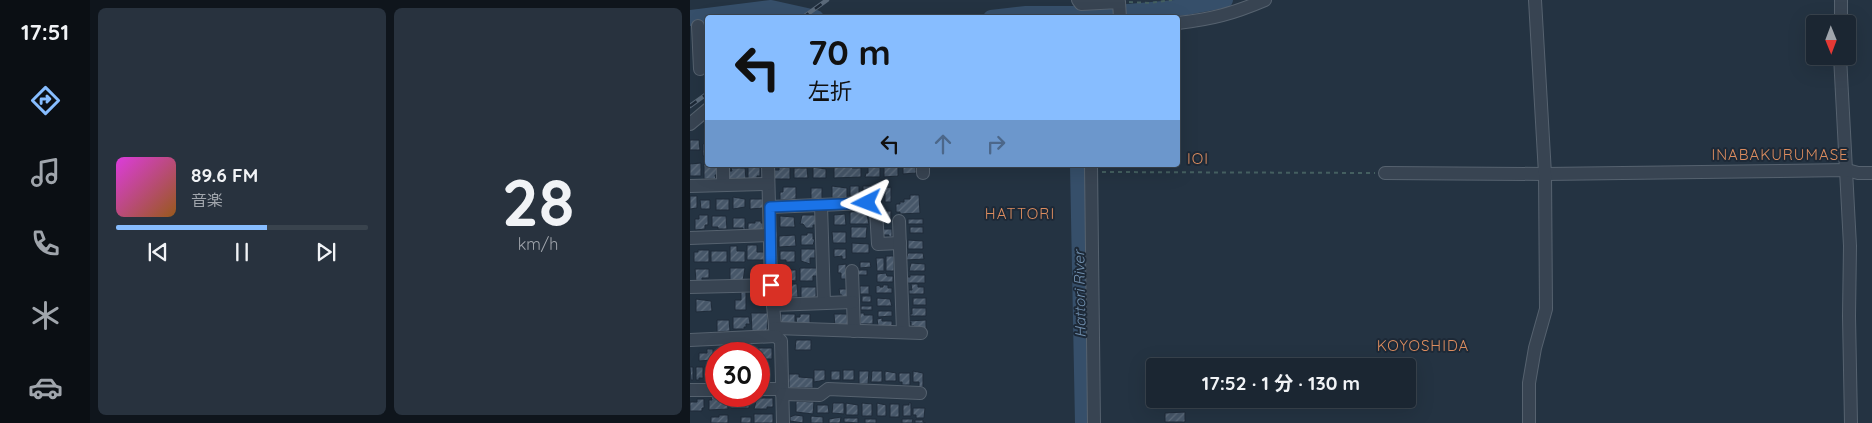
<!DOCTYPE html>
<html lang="ja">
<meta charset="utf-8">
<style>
:root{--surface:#1b2632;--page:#28323e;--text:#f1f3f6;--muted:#a0a5ac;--line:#39434d;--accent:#87bdff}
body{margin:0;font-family:Quicksand,"Noto Sans JP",sans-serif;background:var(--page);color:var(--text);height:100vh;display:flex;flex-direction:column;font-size:19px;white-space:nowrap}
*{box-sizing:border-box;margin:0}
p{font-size:16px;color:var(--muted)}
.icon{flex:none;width:28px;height:28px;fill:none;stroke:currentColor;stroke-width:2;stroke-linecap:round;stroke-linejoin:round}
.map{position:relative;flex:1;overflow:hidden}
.details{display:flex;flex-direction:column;gap:8px;padding:8px;background:#0f151c;width:600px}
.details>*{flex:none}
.banner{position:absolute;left:15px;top:15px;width:475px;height:152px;border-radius:5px;box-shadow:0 5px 20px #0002,0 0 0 1px var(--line);background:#87bdff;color:#111;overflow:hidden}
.needle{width:32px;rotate:179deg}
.tools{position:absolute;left:1116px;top:15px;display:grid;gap:10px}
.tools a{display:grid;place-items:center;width:50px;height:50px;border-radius:5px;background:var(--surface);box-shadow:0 5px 20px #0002,0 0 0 1px var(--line);font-size:25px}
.speed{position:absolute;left:15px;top:342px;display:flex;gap:10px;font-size:25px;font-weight:700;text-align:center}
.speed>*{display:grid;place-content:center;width:65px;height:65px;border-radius:50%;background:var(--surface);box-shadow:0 5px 20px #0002,0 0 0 1px var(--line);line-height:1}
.speed .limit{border:8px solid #d22;background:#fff;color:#111}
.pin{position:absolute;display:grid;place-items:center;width:42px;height:42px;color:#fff;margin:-21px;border-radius:10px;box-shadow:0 2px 8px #0006}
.me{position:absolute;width:55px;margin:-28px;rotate:267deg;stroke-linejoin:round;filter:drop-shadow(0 0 4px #0008)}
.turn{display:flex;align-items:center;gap:18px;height:105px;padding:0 20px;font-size:22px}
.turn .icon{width:65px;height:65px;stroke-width:2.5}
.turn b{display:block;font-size:35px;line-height:42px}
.lanes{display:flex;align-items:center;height:48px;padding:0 20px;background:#0003;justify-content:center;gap:25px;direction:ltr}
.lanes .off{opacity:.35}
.details .widget{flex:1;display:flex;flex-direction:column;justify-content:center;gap:8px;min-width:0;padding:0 18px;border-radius:8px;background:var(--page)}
.details .dial{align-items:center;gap:0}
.dial b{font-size:65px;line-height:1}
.song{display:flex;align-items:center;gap:15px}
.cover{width:60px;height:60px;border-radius:8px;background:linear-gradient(135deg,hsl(300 70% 55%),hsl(30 70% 35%))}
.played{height:5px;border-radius:2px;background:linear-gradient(90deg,var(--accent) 60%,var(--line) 60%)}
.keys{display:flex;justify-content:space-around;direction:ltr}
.details .tiles{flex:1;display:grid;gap:8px;grid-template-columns:repeat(2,1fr)}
.trip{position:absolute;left:456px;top:358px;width:270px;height:50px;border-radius:5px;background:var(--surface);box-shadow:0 5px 20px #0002,0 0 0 1px var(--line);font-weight:700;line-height:50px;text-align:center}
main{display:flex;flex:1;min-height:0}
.tabs{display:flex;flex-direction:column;width:90px;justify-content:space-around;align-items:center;background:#0b0f14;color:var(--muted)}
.tabs .icon{width:35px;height:35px}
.tabs .on{color:var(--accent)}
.tabs b{font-size:22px;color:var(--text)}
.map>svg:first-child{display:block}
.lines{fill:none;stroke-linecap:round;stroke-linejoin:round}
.river{stroke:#364f6a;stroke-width:16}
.building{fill:url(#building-hatch);stroke:#1f2b39}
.minor-casing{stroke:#56626f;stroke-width:14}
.path{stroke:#445f60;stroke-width:2;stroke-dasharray:4 4;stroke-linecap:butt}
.minor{stroke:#384452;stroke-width:12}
.rail-casing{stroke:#5a6979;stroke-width:4.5}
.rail{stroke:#1d2937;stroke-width:2.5;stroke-dasharray:8;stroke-linecap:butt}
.route-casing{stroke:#114b97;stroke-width:12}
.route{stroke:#1a73e8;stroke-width:9}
.labels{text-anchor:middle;stroke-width:4;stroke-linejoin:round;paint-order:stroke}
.neighbourhood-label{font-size:15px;letter-spacing:1px;fill:#dd8d5f;stroke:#1d2937}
.water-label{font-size:15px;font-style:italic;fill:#7392b1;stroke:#1d2937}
</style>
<main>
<nav class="tabs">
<b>17:51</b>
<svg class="icon on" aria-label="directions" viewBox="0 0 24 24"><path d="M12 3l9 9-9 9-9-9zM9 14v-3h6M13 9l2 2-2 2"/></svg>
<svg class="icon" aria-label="music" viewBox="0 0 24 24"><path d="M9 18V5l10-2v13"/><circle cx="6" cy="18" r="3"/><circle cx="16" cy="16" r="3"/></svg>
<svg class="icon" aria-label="phone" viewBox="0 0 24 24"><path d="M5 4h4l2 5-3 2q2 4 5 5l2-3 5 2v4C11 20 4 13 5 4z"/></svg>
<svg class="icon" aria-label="climate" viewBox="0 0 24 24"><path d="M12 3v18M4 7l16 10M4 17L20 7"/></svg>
<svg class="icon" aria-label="car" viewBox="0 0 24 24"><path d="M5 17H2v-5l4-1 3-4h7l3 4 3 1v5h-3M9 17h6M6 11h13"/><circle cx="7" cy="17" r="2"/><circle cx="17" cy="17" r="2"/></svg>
</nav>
<section class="details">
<div class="tiles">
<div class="widget">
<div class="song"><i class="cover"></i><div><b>89.6 FM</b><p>音楽</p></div></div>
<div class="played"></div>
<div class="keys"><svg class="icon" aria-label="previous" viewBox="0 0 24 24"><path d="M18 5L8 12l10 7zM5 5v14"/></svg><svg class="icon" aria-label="pause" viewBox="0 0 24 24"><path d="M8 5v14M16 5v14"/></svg><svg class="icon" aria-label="next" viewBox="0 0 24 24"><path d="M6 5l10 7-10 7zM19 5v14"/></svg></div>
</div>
<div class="widget dial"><b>28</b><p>km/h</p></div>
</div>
</section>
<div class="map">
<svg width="1182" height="423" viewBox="0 0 1182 423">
<defs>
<pattern id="building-hatch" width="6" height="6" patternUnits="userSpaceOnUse" patternTransform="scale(1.25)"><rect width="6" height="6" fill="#475769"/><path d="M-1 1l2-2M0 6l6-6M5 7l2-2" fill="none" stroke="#5f6d7d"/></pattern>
</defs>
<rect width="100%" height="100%" fill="#243342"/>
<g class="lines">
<g class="river">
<polyline points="0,18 81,8 126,18"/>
<polyline points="301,18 336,14 414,14 497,7 535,0"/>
<polyline points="388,165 393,423"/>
</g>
</g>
<g class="building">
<polygon points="14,124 18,126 18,135 15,135"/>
<polygon points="0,140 9,140 10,150 0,150"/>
<polygon points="18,143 18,156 13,156 13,144"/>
<polygon points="11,163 11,176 0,176 0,164"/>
<polygon points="14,164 28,165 28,175 25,175 26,179 14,179"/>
<polygon points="58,165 70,167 70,176 67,176 67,179 58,179"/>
<polygon points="144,165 162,165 162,168 171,168 171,177 144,178"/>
<polygon points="178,165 190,165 190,177 175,177 176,173 178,173"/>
<polygon points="194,165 208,165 208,176 194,177"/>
<polygon points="213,165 226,165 226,173 213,174"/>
<polygon points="89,167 100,167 100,179 84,179 84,170 89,170"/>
<polygon points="123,167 136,169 136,178 123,178"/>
<polygon points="41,168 55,168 56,179 38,179 37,171 42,171"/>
<polygon points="104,168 117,168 118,178 104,178"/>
<polygon points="142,186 157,188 157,198 142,198"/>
<polygon points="160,186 169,186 169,197 160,196"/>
<polygon points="173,186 181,186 181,195 176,195 176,192 173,192"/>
<polygon points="192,186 192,196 183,196 182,187"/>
<polygon points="93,187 106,187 106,199 90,200 90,192 93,192"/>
<polygon points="201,187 201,202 195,202 195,188"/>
<rect x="121" y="188" width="11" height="11"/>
<polygon points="220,195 229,195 230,213 210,214 210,212 206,212 206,204 210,204 210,202 214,202 214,199 220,199"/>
<polygon points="0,196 7,196 7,208 0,209"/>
<polygon points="43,197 55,199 55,207 43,209"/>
<rect x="26" y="199" width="13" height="11"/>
<polygon points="60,199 73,199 74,208 60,209"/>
<polygon points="10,200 20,200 20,209 11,209"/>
<polygon points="176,211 179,224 160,224 160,212"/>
<rect x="195" y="211" width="6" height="11"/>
<polygon points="155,214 156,225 144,225 144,215"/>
<polygon points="9,215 18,215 18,225 15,225 15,229 5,230 5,219 9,219"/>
<polygon points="112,215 126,215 126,225 123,225 123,228 116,228 113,224 110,224"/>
<polygon points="22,216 36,216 37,229 28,229 28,227 22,227"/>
<polygon points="90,216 104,217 105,227 90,227"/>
<polygon points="43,218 55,218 55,231 53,231 53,228 43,228"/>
<rect x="218" y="219" width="15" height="5"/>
<polygon points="65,221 71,221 71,223 73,223 73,230 58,231 58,223 65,223"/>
<polygon points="161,227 177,227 176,238 161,238"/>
<rect x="220" y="227" width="13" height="6"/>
<polygon points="193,229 202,229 202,237 199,237 199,235 193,235"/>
<polygon points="142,232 156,232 156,243 143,243"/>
<polygon points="117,233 123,233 123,239 125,239 123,245 111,245 111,235 117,235"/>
<polygon points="105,235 106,246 89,247 89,236"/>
<polygon points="218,240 233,241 233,249 218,249"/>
<polygon points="162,243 179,244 179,253 162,253"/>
<polygon points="57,245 67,245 67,252 76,252 76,260 57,260"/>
<polygon points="40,246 47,246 47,251 55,251 55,262 40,262"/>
<polygon points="111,249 125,249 125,258 120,258 120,264 111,261"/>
<polygon points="144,249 156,249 156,259 152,259 152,256 144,257"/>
<polygon points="8,250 19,250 19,262 4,262 4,252 8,252"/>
<rect x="21" y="251" width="16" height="11"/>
<polygon points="90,251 105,251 105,262 96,262 96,260 90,260"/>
<polygon points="218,253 233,253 234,259 216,260"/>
<rect x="196" y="256" width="8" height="15"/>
<polygon points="186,258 194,258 194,271 187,271"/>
<polygon points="170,262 180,262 181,267 170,268"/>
<polygon points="221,263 235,264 235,271 219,271"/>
<polygon points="156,264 156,279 151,279 151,273 148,273 148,265"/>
<polygon points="40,268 55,268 53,281 40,283"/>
<polygon points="110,268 127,268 128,276 123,276 123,281 110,281"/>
<polygon points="5,269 19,269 19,278 12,278 12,281 6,281"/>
<polygon points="91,270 106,270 106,281 91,280"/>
<rect x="168" y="270" width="9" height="5"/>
<polygon points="196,273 197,276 203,276 203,282 187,282 187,274"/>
<polygon points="220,275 235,275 235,283 217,283 217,277 220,277"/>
<polygon points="102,284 107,284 108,297 90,298 90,286 102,286"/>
<polygon points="221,284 228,284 228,287 234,287 234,294 219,294 219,290 222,290"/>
<polygon points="190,285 190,287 193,287 193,285 198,285 198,288 202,288 202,293 186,293 186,286"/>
<rect x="170" y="286" width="9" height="8"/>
<polygon points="111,287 126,287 126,297 111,299"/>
<polygon points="149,289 157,289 157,297 152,297 152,295 150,295"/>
<polygon points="51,292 56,292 56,310 45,310 45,300 51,300"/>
<rect x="172" y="296" width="9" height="6"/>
<polygon points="187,298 200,299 202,306 187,306"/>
<rect x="223" y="298" width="13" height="7"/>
<polygon points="6,299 21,301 22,311 6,312"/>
<rect x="171" y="306" width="11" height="4"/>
<polygon points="222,308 236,308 236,316 220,316 220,314 222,314"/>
<polygon points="188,311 202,311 202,316 188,317"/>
<polygon points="61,313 78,313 77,331 62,331"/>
<polygon points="170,313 174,313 174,315 183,315 183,324 170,324"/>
<polygon points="91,314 105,314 105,325 91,326"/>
<polygon points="110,314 120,314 120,326 107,326 106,317 110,317"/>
<polygon points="144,314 157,314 158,328 145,328"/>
<polygon points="43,317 59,317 60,324 56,324 56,327 54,327 54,329 43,329"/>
<polygon points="192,318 192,321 202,321 202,326 188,326 187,319"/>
<polygon points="27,320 39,320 40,331 27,332"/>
<polygon points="236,320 236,329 224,329 224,326 221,326 221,322 219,322 219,321"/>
<polygon points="106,340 121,340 121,350 105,350"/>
<polygon points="46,346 64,348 64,354 47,354"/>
<polygon points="68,348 82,348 82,359 69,359"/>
<polygon points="17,349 23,349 23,360 9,361 9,353 17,353"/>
<rect x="28" y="351" width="14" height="3"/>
<rect x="15" y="366" width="10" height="13"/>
<polygon points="0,367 3,367 3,380 1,380"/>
<polygon points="6,367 13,367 13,378 9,378 9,380 6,380"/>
<polygon points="69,368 80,368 80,379 78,379 78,381 69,381"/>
<polygon points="124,370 135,370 135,380 124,382"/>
<rect x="153" y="370" width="11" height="10"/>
<rect x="141" y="371" width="9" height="9"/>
<polygon points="169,371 179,371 178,384 169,384"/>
<polygon points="182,371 192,371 192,382 181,382"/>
<polygon points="195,371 206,373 206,381 195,381"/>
<polygon points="223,371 233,373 233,387 229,387 229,382 223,382"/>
<polygon points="209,373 220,373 220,385 212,385 212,382 209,382"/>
<polygon points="99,374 109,374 109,377 123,378 123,388 99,388"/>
<polygon points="26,396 37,396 38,409 19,410 19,400 22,400 21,397"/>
<polygon points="46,396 59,397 59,408 41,408 40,398 46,398"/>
<polygon points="67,398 83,398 83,407 77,407 77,409 64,409"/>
<polygon points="7,399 14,399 14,408 12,408 12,411 0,411 0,402 7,402"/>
<polygon points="106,401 124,402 123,414 106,412"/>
<polygon points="143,403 154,403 154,414 142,413"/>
<polygon points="156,403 168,405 168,415 156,415"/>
<polygon points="172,403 182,404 182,416 172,416"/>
<polygon points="187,403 196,405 196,416 187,416"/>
<polygon points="219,403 221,403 221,416 213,416 213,405 219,405"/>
<rect x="200" y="404" width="9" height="13"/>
<polygon points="127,405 138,405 139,413 127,413"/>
<polygon points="223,408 235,408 234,418 226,418 226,415 223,415"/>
<polygon points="495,412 495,422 475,422 475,413"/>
<rect x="64" y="414" width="19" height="9"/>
<polygon points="29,415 38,415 38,423 21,423 21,417 29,417"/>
<polygon points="105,415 113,416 113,423 100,421 100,417"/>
<polygon points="121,416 133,417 133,423 121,423"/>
<rect x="51" y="417" width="10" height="6"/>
<polygon points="151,417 150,423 139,423 139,419"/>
<polygon points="154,418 168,418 168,423 154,422"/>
<rect x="175" y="419" width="11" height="4"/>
<polygon points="212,419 223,419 222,423 212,423"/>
<polygon points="225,420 233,420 233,422 236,423 225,423"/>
</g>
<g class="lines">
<defs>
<g id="minor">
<polyline points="388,0 391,4 429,2 430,18"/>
<path d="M488,23C522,19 542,14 575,0"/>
<polyline points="1151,24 1151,0"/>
<polyline points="8,26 10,69"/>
<polyline points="1150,56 1160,246 1159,316 1161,423"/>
<polyline points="0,124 18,109"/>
<polyline points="33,165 33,185"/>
<polyline points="78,165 81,285 86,336 91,341 93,423"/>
<polyline points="233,165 233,173"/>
<polyline points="401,165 404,423"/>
<polyline points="695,173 855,174 1157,170 1168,173 1182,173"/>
<polyline points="0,186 78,184"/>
<polyline points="131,205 134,303"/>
<polyline points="80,207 177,203 186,210 188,244 210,243"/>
<polyline points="209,221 213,332"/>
<polyline points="0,238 80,235"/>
<polyline points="162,271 164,331"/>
<polyline points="0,287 81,285"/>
<polyline points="83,305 163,302"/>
<polyline points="85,328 231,333"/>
<polyline points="0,340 86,336"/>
<polyline points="69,389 92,389"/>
<polyline points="0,390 26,390"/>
<polyline points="92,394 130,395 138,389 230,393"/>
<polyline points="839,423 839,383 845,348 856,309 855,174 845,0"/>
</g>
</defs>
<use href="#minor" class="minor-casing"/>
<g class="path">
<polyline points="439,2 459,3 482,0"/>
<polyline points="412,172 685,173"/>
</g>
<use href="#minor" class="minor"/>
<defs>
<g id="rail">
<polyline points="112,18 137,0"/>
<polyline points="0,106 18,93"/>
</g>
</defs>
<use href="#rail" class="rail-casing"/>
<use href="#rail" class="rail"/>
</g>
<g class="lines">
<defs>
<polyline id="route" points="81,285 80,207 177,203"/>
</defs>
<use href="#route" class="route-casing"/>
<use href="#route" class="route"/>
</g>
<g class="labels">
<g class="neighbourhood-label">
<text x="1090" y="160">INABAKURUMASE</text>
<text x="508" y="164">IOI</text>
<text x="330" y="219">HATTORI</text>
<text x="733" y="351">KOYOSHIDA</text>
</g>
<g class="water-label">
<text transform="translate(390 294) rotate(-91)" y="5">Hattori River</text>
</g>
</g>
</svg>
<div class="tools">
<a><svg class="needle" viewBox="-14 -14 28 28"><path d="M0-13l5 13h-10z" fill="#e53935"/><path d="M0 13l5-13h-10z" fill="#a0a5ac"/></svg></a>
</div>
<div class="speed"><div class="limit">30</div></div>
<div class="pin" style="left:81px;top:285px;background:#d93025"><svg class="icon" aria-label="arrive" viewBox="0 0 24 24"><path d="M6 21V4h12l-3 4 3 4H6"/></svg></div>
<svg class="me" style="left:177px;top:203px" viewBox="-20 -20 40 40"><path d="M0-17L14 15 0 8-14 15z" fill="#1a73e8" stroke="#fff" stroke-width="4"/></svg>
<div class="trip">17:52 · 1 分 · 130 m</div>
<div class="banner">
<div class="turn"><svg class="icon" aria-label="left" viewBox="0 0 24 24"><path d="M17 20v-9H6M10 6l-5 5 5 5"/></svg><div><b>70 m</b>左折</div></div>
<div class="lanes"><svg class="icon" aria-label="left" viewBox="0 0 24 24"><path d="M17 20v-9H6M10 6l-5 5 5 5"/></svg><svg class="icon off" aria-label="ahead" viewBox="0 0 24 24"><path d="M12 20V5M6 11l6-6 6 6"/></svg><svg class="icon off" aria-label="right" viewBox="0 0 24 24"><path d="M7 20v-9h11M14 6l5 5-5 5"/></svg></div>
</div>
</div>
</main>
